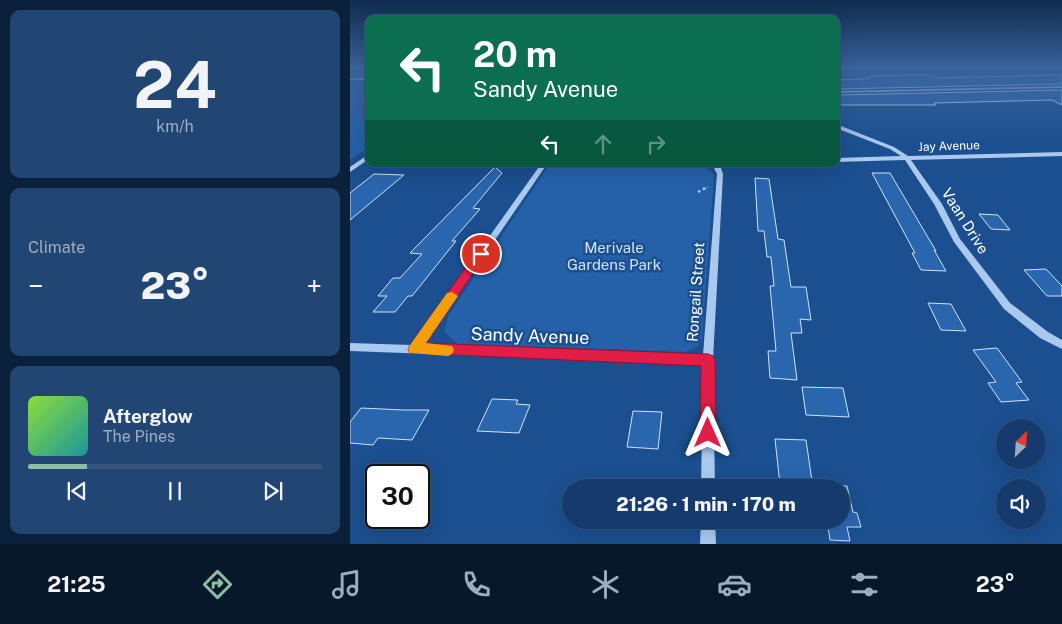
<!DOCTYPE html>
<meta charset="utf-8">
<style>
:root{--surface:#143b6b;--page:#214673;--text:#f1f3f6;--muted:#9dadc1;--line:#33557e;--accent:#8abfa5}
body{margin:0;font-family:"Public Sans",sans-serif;background:var(--page);color:var(--text);height:100vh;display:flex;flex-direction:column;font-size:19px;white-space:nowrap}
*{box-sizing:border-box;margin:0}
p{font-size:16px;color:var(--muted)}
.icon{flex:none;width:28px;height:28px;fill:none;stroke:currentColor;stroke-width:2;stroke-linecap:round;stroke-linejoin:round}
.map{position:relative;flex:1;overflow:hidden}
.side{display:flex;flex-direction:column;gap:10px;padding:10px;background:#0b203b;width:350px}
.side>*{flex:none}
.hud{position:absolute;left:15px;top:15px;width:475px;height:152px;border-radius:10px;box-shadow:0 5px 20px #0002,0 0 0 1px var(--line);background:#0b6e4f;color:#fff;overflow:hidden}
.needle{width:32px;rotate:25deg}
.buttons{position:absolute;left:646px;top:419px;display:grid;gap:10px}
.buttons a{display:grid;place-items:center;width:50px;height:50px;border-radius:50%;background:var(--surface);box-shadow:0 5px 20px #0002,0 0 0 1px var(--line);font-size:25px}
.speed{position:absolute;left:15px;top:464px;display:flex;gap:10px;font-size:25px;font-weight:700;text-align:center}
.speed>*{display:grid;place-content:center;width:65px;height:65px;border-radius:50%;background:var(--surface);box-shadow:0 5px 20px #0002,0 0 0 1px var(--line);line-height:1}
.speed .limit{border:2px solid #111;border-radius:8px;background:#fff;color:#111}
.pin{position:absolute;display:grid;place-items:center;width:42px;height:42px;color:#fff;margin:-21px;border:2px solid #fff;border-radius:50%;box-shadow:0 1px 5px #0007}
.me{position:absolute;width:55px;margin:-28px;rotate:0deg;stroke-linejoin:round;filter:drop-shadow(0 0 4px #0008)}
.turn{display:flex;align-items:center;gap:18px;height:105px;padding:0 25px;font-size:22px}
.turn .icon{width:65px;height:65px;stroke-width:2.5}
.turn b{display:block;font-size:35px;line-height:42px}
.lanes{display:flex;align-items:center;height:48px;padding:0 25px;background:#0003;justify-content:center;gap:25px;direction:ltr}
.lanes .off{opacity:.35}
.big{font-size:38px;font-weight:800;line-height:1.1}
.side .tile{flex:1;display:flex;flex-direction:column;justify-content:center;gap:8px;min-width:0;padding:0 18px;border-radius:10px;background:var(--page)}
.side .dial{align-items:center;gap:0}
.dial b{font-size:65px;line-height:1}
.song{display:flex;align-items:center;gap:15px}
.cover{width:60px;height:60px;border-radius:8px;background:linear-gradient(135deg,hsl(90 70% 55%),hsl(180 70% 35%))}
.played{height:5px;border-radius:2px;background:linear-gradient(90deg,var(--accent) 20%,var(--line) 20%)}
.keys{display:flex;justify-content:space-around;direction:ltr}
.heat{display:flex;justify-content:space-between;align-items:center;font-size:28px;direction:ltr}
.trip{position:absolute;left:212px;top:479px;width:288px;height:50px;border-radius:25px;background:var(--surface);box-shadow:0 5px 20px #0002,0 0 0 1px var(--line);font-weight:800;line-height:50px;text-align:center}
.tabs{display:flex;height:80px;justify-content:space-around;align-items:center;background:#08182b;color:var(--muted)}
.tabs .icon{width:35px;height:35px}
.tabs .on{color:var(--accent)}
.tabs b{font-size:22px;color:var(--text)}
main{display:flex;flex:1;min-height:0}
.map>svg:first-child{display:block}
.green{fill:#2461a8}
.building{fill:#2a66ad;stroke:#cfe3fa}
.lines{fill:none;stroke-linecap:round;stroke-linejoin:round}
.path-far1{stroke:#a9c9ee;stroke-width:2;stroke-dasharray:1 2;stroke-linecap:butt}
.path{stroke:#a9c9ee;stroke-width:2.5;stroke-dasharray:2.5 3;stroke-linecap:butt}
.minor{fill:#a9c9ee;fill-rule:evenodd}
.route{fill:#e11d48;stroke:#92132f}
.slow{fill:#f59e0b}
.labels{text-anchor:middle;stroke-width:5;stroke-linejoin:round;paint-order:stroke}
.far-street-label{font-size:12px;fill:#fff;stroke:#1b4f8f}
.street-label{font-size:15px;fill:#fff;stroke:#1b4f8f}
.park-label{font-size:15px;fill:#cfe3fa;stroke:#1b4f8f}
.near-street-label{font-size:18px;fill:#fff;stroke:#1b4f8f}
</style>
<main>
<section class="side">
<div class="tile dial"><b>24</b><p>km/h</p></div>
<div class="tile"><p>Climate</p>
<div class="heat"><a>−</a><b class="big">23°</b><a>+</a></div>
</div>
<div class="tile">
<div class="song"><i class="cover"></i><div><b>Afterglow</b><p>The Pines</p></div></div>
<div class="played"></div>
<div class="keys"><svg class="icon" aria-label="previous" viewBox="0 0 24 24"><path d="M18 5L8 12l10 7zM5 5v14"/></svg><svg class="icon" aria-label="pause" viewBox="0 0 24 24"><path d="M8 5v14M16 5v14"/></svg><svg class="icon" aria-label="next" viewBox="0 0 24 24"><path d="M6 5l10 7-10 7zM19 5v14"/></svg></div>
</div>
</section>
<div class="map">
<svg width="712" height="544" viewBox="0 0 712 544">
<rect width="100%" height="100%" fill="#1b4f8f"/>
<g class="green">
<polygon points="0,68 19,68 19,147 0,160"/>
<polygon points="486,68 712,68 712,69 486,71"/>
<polygon points="200,164 353,164 364,175 352,338 347,347 335,352 108,344 94,332 98,316"/>
</g>
<g class="building">
<polygon points="579,75 584,78 712,75 712,84 486,89 486,80 514,79 513,78 520,78 518,76"/>
<polygon points="712,90 712,105 702,100 584,103 586,105 486,105 486,95"/>
<polygon points="145,167 152,173 123,208 130,209 102,241 106,241 62,296 58,296 45,312 23,312 37,296 28,296 43,278 50,278 72,254 60,253"/>
<polygon points="522,173 540,173 586,251 584,250 596,271 571,270 562,253 565,253"/>
<polygon points="24,174 54,175 0,220 0,193"/>
<polygon points="405,178 419,179 428,239 434,240 441,287 456,287 461,320 450,319 452,333 441,333 447,380 420,378 418,351 426,351 420,286 424,286 421,257 417,257 414,231 408,231"/>
<polygon points="629,214 648,215 660,230 641,229"/>
<polygon points="696,269 712,286 712,296 697,296 674,270"/>
<polygon points="578,303 601,304 616,331 591,330"/>
<polygon points="647,348 672,382 666,383 679,400 651,402 638,383 646,382 623,350"/>
<polygon points="452,387 493,388 499,417 456,415"/>
<polygon points="142,399 168,400 166,404 180,405 169,433 127,431"/>
<polygon points="11,408 53,410 79,410 62,440 28,438 23,445 0,443 0,422"/>
<polygon points="283,411 312,412 308,449 277,447"/>
<polygon points="425,439 456,440 463,488 438,488 437,485 430,485"/>
<polygon points="491,486 497,486 503,512 507,513 511,527 497,527 500,541 480,540 477,520 491,520"/>
</g>
<g class="lines">
<polyline class="path-far1" points="355,189 358,187"/>
<polyline class="path" points="348,192 357,187"/>
<g class="minor">
<rect x="0" y="78" width="19" height="2"/>
<polygon points="712,86 712,88 486,93 486,91"/>
<polygon points="486,124 544,147 558,156 712,152 712,156 561,160 592,204 610,239 660,303 698,332 712,340 712,349 690,338 654,309 604,242 584,204 555,160 486,162 486,158 551,156 540,149 486,128"/>
<polygon points="19,154 19,159 0,172 0,167"/>
<polygon points="191,164 197,164 73,345 353,355 367,174 364,168 358,164 384,164 383,165 371,168 373,174 363,360 365,488 351,488 353,364 0,351 0,343 62,345"/>
<polygon points="351,520 365,520 366,544 350,544"/>
</g>
</g>
<linearGradient id="sky" x2="0" y2="1"><stop stop-color="#0f2b4f"/><stop offset="0.47" stop-color="#39639b"/><stop offset="1" stop-color="#39639b" stop-opacity="0"/></linearGradient>
<rect width="712" height="144" fill="url(#sky)"/>
<polygon class="route" points="131,251 136,254 76,343 358,354 363,356 365,360 366,433 364,439 358,441 352,439 350,433 351,366 60,353 58,349 60,345 127,252"/>
<polygon class="slow" points="102,292 108,296 76,343 102,346 104,350 102,354 98,356 60,353 58,349 60,345 97,293"/>
<g class="labels">
<g class="far-street-label">
<text transform="translate(599 146) rotate(-2)" y="4">Jay Avenue</text>
</g>
<g class="street-label">
<text transform="translate(615 221) rotate(58)" y="5">Vaan Drive</text>
<text transform="translate(346 292) rotate(-86)" y="5">Rongail Street</text>
</g>
<g class="park-label">
<text x="264" y="253">Merivale<tspan x="264" dy="17">Gardens Park</tspan></text>
</g>
<g class="near-street-label">
<text transform="translate(180 336) rotate(2)" y="6">Sandy Avenue</text>
</g>
</g>
</svg>
<div class="buttons">
<a><svg class="needle" viewBox="-14 -14 28 28"><path d="M0-13l5 13h-10z" fill="#e53935"/><path d="M0 13l5-13h-10z" fill="#9dadc1"/></svg></a>
<a><svg class="icon" aria-label="sound" viewBox="0 0 24 24"><path d="M4 9h4l5-4v14l-5-4H4zM17 9q2 3 0 6"/></svg></a>
</div>
<div class="speed"><div class="limit">30</div></div>
<div class="pin" style="left:131px;top:254px;background:#d93025"><svg class="icon" aria-label="arrive" viewBox="0 0 24 24"><path d="M6 21V4h12l-3 4 3 4H6"/></svg></div>
<svg class="me" style="left:358px;top:433px" viewBox="-20 -20 40 40"><path d="M0-17L14 15 0 8-14 15z" fill="#e11d48" stroke="#fff" stroke-width="4"/></svg>
<div class="trip">21:26 · 1 min · 170 m</div>
<div class="hud">
<div class="turn"><svg class="icon" aria-label="left" viewBox="0 0 24 24"><path d="M17 20v-9H6M10 6l-5 5 5 5"/></svg><div><b>20 m</b>Sandy Avenue</div></div>
<div class="lanes"><svg class="icon" aria-label="left" viewBox="0 0 24 24"><path d="M17 20v-9H6M10 6l-5 5 5 5"/></svg><svg class="icon off" aria-label="ahead" viewBox="0 0 24 24"><path d="M12 20V5M6 11l6-6 6 6"/></svg><svg class="icon off" aria-label="right" viewBox="0 0 24 24"><path d="M7 20v-9h11M14 6l5 5-5 5"/></svg></div>
</div>
</div>
</main>
<nav class="tabs">
<b>21:25</b>
<svg class="icon on" aria-label="directions" viewBox="0 0 24 24"><path d="M12 3l9 9-9 9-9-9zM9 14v-3h6M13 9l2 2-2 2"/></svg>
<svg class="icon" aria-label="music" viewBox="0 0 24 24"><path d="M9 18V5l10-2v13"/><circle cx="6" cy="18" r="3"/><circle cx="16" cy="16" r="3"/></svg>
<svg class="icon" aria-label="phone" viewBox="0 0 24 24"><path d="M5 4h4l2 5-3 2q2 4 5 5l2-3 5 2v4C11 20 4 13 5 4z"/></svg>
<svg class="icon" aria-label="climate" viewBox="0 0 24 24"><path d="M12 3v18M4 7l16 10M4 17L20 7"/></svg>
<svg class="icon" aria-label="car" viewBox="0 0 24 24"><path d="M5 17H2v-5l4-1 3-4h7l3 4 3 1v5h-3M9 17h6M6 11h13"/><circle cx="7" cy="17" r="2"/><circle cx="17" cy="17" r="2"/></svg>
<svg class="icon" aria-label="filters" viewBox="0 0 24 24"><path d="M4 7h16M4 17h16"/><circle cx="9" cy="7" r="2"/><circle cx="15" cy="17" r="2"/></svg>
<b>23°</b>
</nav>
